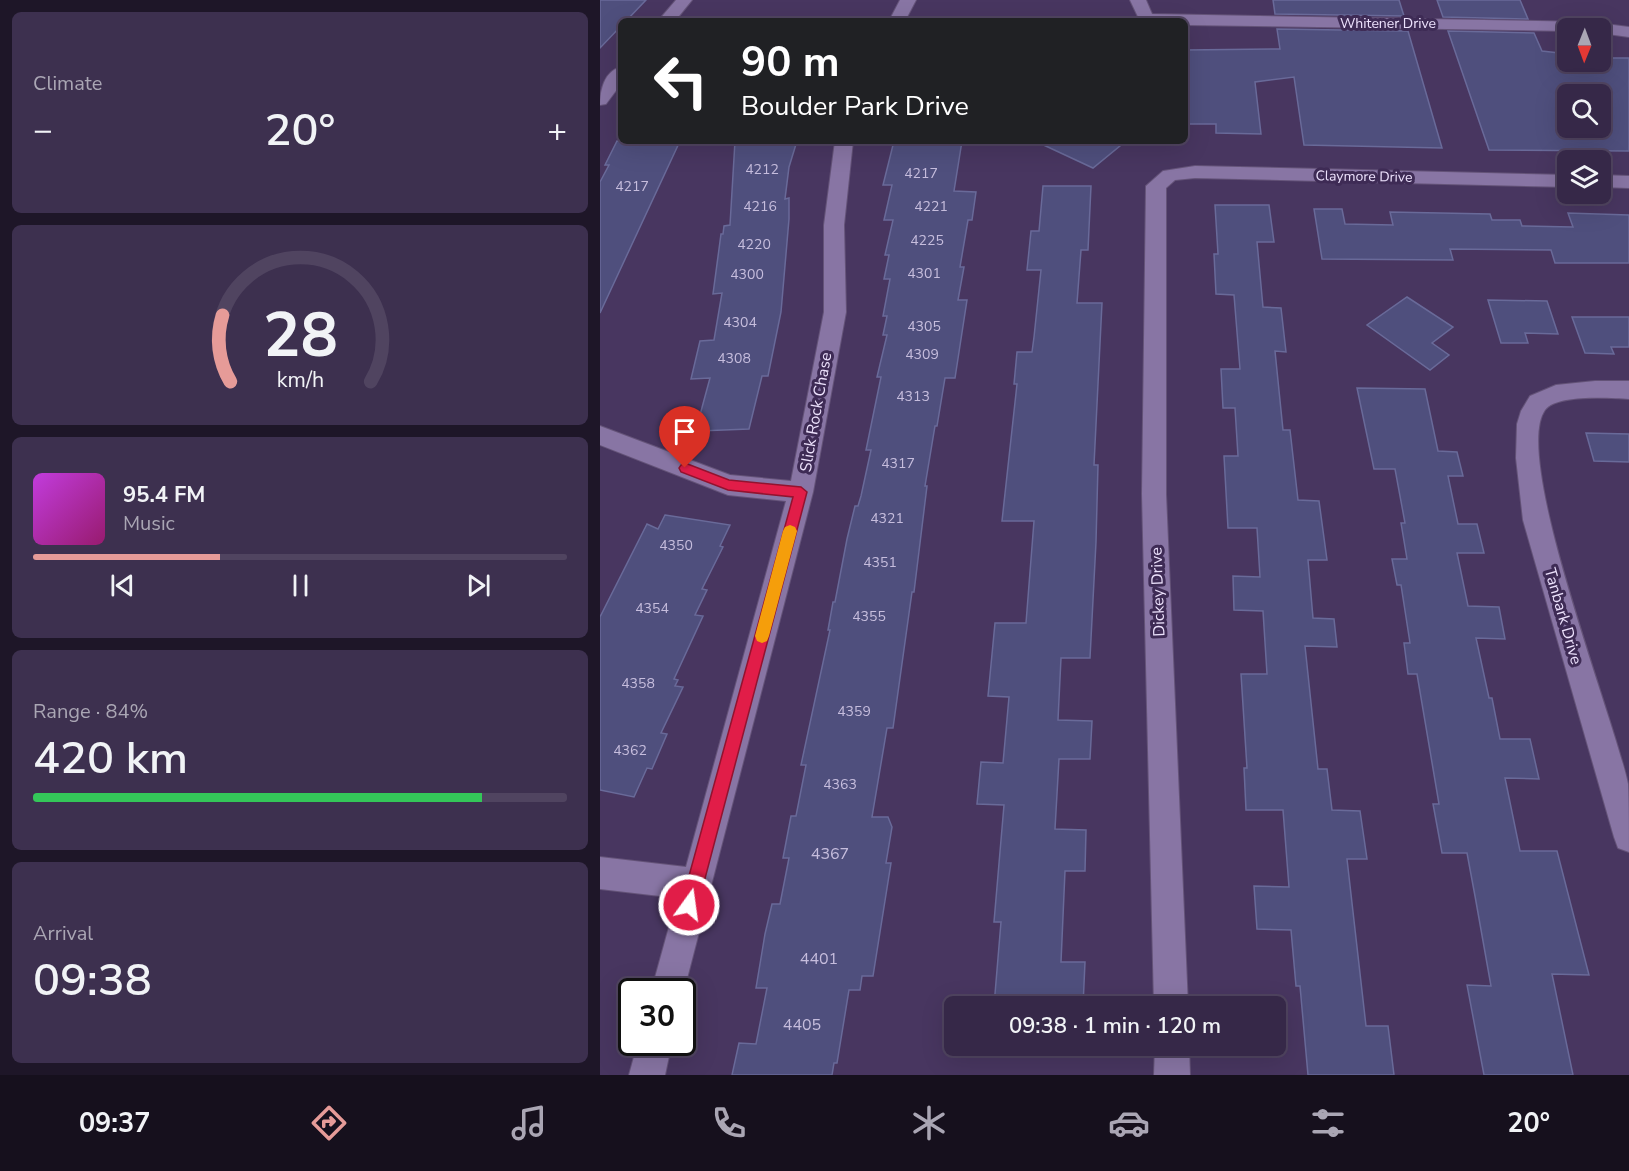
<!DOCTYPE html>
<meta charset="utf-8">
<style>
:root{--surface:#362848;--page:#3d304f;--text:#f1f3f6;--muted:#aaa6b4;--line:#504460;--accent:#e69b98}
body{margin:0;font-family:"Nunito Sans",sans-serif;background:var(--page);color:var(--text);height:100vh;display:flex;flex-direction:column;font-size:22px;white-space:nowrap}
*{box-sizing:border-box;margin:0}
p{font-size:20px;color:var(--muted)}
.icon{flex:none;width:33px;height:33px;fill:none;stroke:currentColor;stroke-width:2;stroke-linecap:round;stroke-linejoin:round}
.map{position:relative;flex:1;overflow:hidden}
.details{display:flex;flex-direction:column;gap:12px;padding:12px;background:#1e1628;width:600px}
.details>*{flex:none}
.guide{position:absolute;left:18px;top:18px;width:570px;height:126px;border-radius:9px;box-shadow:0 6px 24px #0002,0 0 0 2px var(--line);background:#202124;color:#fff;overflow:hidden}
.needle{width:39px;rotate:181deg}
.tools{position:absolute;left:957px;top:18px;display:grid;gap:12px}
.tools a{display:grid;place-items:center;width:54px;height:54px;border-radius:9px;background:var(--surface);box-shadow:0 6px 24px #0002,0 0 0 2px var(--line);font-size:30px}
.speed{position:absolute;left:18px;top:978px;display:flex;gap:12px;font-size:30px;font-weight:700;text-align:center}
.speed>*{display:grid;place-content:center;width:78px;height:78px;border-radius:50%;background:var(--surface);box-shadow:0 6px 24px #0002,0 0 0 2px var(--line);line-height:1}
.speed .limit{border:3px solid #111;border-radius:9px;background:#fff;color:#111}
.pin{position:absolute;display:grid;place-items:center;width:51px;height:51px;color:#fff;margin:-62px -26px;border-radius:50% 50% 50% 0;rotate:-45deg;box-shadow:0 0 6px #0007}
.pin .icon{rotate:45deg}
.me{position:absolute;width:66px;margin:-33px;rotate:14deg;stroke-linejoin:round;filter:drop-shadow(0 0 4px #0008)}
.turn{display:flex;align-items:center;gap:21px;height:126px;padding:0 24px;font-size:27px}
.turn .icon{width:78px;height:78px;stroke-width:2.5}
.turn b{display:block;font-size:42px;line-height:51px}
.big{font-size:45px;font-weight:600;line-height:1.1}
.details .widget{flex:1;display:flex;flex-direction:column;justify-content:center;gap:9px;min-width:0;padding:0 21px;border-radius:9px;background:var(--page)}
.details .dial{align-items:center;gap:0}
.dial svg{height:156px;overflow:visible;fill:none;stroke:var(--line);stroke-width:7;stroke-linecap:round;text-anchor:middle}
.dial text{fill:var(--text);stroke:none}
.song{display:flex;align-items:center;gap:18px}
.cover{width:72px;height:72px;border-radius:9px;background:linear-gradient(135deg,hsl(290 70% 55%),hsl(320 70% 35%))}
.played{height:6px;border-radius:3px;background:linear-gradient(90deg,var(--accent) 35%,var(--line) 35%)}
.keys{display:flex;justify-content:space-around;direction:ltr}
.heat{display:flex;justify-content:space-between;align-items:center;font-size:33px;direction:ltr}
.charge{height:9px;border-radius:4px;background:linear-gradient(90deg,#34c759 84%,var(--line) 0)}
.trip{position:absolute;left:344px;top:996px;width:342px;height:60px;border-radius:9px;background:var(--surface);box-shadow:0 6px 24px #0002,0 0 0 2px var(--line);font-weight:600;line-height:60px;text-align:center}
.dock{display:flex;height:96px;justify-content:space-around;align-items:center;background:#16101d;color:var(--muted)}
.dock .icon{width:42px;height:42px}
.dock .selected{color:var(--accent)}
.dock b{font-size:27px;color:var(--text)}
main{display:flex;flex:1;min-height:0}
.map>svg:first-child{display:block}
.building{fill:#4f4f7d;stroke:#696a99;stroke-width:1.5;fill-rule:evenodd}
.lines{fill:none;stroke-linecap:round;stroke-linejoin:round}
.street-casing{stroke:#645378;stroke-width:2}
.street{fill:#8875a4;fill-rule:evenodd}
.route{fill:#e11d48;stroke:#92132f;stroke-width:1.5}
.slow{fill:#f59e0b}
.labels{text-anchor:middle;stroke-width:6;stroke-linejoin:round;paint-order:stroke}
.far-street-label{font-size:14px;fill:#ede2fd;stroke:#3e2b55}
.number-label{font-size:14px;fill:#c6bddd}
.street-label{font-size:16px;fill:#ede2fd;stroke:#3e2b55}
.near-number-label{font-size:16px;fill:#c6bddd}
</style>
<main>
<section class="details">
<div class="widget"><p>Climate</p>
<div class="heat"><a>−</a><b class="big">20°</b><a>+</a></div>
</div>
<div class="widget dial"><svg viewBox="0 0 100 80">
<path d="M14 69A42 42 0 1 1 86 69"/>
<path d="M14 69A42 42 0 0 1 10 35" stroke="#e69b98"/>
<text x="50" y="56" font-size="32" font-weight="700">28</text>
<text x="50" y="72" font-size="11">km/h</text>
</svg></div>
<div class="widget">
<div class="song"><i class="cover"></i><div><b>95.4 FM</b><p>Music</p></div></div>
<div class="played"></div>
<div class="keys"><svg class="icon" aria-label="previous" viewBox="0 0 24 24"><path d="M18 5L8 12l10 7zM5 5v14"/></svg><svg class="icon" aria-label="pause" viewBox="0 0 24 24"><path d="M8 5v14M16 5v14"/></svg><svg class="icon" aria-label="next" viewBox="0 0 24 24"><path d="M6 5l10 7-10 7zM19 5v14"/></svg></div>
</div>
<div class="widget"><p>Range · 84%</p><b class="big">420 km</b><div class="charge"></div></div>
<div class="widget"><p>Arrival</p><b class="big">09:38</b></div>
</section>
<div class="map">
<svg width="1029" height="1075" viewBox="0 0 1029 1075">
<rect width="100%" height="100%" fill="#483660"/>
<g class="building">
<polygon points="0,0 46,0 26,21 21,21 21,26 0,48"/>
<polygon points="673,0 799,0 804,16 675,14"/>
<polygon points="837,0 920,0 928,19 843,17"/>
<polygon points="677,29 808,31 842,148 704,145 694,77 655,82 661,134 616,133 616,124 585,124 585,50 680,49"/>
<path d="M848,31L934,33L942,51L968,54V62H1000V58H1029V151L889,150ZM968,94H1000V128H968Z"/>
<polygon points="17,141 80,141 0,313 0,182 9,165 5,165"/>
<polygon points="135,141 197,141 189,167 185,199 189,198 189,219 181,312 168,376 162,376 149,429 99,431 100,426 97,426 110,378 91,379 100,341 114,340 122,293 113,294 121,234 123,234 124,226 130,225"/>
<polygon points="294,141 362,141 354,191 376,192 372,220 368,220 360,267 364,267 358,300 367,300 355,378 345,378 337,426 335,426 325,486 327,486 314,592 312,592 293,728 287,728 272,817 288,817 292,827 286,863 291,863 273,976 262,976 260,990 249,990 237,1063 234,1063 232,1075 132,1075 139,1043 156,1044 167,988 156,988 165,934 172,904 180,904 189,858 183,858 191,816 196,816 206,765 201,765 230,630 228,630 233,602 235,602 247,539 255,506 258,506 261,496 271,450 266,450 281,377 277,377 287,335 283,335 287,316 283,316 290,279 284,279 289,255 285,255 293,220 284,220 292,185 283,185"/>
<polygon points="435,141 526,141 493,168"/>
<polygon points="443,186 491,186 488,250 481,250 477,303 502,303 494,465 498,465 496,542 490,658 461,658 458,720 492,721 490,759 459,759 455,829 486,830 485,871 465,871 461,962 485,962 483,1006 394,1006 401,922 394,922 404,805 377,804 381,762 403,763 409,697 388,696 395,623 426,623 434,521 402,521 417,384 414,384 417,352 432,352 434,337 441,270 427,270 431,231 439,231"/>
<polygon points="615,205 669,205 674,242 657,242 663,307 681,308 686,352 675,351 683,430 690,430 698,500 719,501 727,560 708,560 713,618 734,619 737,647 705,646 718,769 727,769 732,810 760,811 767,859 747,859 766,1026 788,1026 794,1075 708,1075 700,986 696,986 691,930 657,929 654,886 689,887 683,810 646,810 644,768 647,768 641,674 667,674 663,611 634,610 633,576 660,577 657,528 628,528 624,456 638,456 635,408 623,408 621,369 640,369 634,295 616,294 614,254 618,254"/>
<polygon points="714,209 742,209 745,224 793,225 790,212 890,214 892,220 920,220 922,226 973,227 968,213 1029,215 1029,263 955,263 951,250 850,249 853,260 722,259"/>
<polygon points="807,297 853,327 832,343 849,355 830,370 767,325"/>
<polygon points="888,300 947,301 958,334 925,333 928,343 901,343"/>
<polygon points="972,317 1029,317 1029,347 1011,347 1014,354 985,353"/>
<polygon points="757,388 825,389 838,451 857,452 863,476 848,476 858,524 877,524 884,553 857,553 868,606 899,607 905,639 876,638 889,698 892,698 900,739 930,739 939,779 905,778 920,851 957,851 989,975 952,974 973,1075 884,1075 867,985 891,986 875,896 867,853 842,853 833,804 839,804 817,674 808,674 804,643 810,643 801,585 797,585 792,559 807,559 801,523 805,523 795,469 774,469"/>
<polygon points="986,433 1029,434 1029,462 994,461"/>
<polygon points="65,515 130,525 120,546 123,547 102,589 107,590 95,615 103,616 74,679 78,680 75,686 83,687 61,733 67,734 52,769 47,768 34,797 0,790 0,617 47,524 58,529"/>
<polygon points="391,1046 482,1046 482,1051 391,1049"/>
</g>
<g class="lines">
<defs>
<g id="street">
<polygon points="76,0 92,0 75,21 58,21"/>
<polygon points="300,0 316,0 305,21 289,21"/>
<polygon points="530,0 546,0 552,14 990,22 1029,27 1029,37 1000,33 1000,28 968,28 968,31 585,25 585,21 540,21"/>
<path d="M21,67V84L6,104L0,105C0,91 4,71 21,67Z"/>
<polygon points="235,141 253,141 244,225 246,312 213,492 82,998 82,992 51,992 77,898 0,889 0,857 86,867 186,501 128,495 0,445 0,426 130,475 191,481 224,312 224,225"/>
<polygon points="595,166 968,175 968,187 595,178 575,180 566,188 566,494 588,1006 554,1006 542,494 546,186 563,171"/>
<polygon points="1000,175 1029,176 1029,188 1000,187"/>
<path d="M995,381H1029V399C1011,398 957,394 945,410C911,457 1015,720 1028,784C1029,805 1029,831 1029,852L1018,848L1014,837L923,520L916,458L917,424L921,411L930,396L956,385Z"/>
<polygon points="38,1042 72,1042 65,1075 29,1075"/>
<polygon points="555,1046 589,1046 590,1075 554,1075"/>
</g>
</defs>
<use href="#street" class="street-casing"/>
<use href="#street" class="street"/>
</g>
<polygon class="route" points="85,463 129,480 201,487 207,492 98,905 95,911 89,914 83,911 81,905 193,497 128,490 81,472 79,468 81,465"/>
<polygon class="slow" points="190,525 195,527 197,531 169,636 167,641 162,643 157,641 155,636 183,531 185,527"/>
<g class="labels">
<g class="far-street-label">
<text x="788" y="28">Whitener Drive</text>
<text transform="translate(764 176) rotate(1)" y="5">Claymore Drive</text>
</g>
<g class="number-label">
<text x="162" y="174">4212</text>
<text x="321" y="178">4217</text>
<text x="32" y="191">4217</text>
<text x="160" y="211">4216</text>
<text x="331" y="211">4221</text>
<text x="327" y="245">4225</text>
<text x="154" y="249">4220</text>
<text x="324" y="278">4301</text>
<text x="147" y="279">4300</text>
<text x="140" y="327">4304</text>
<text x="324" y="331">4305</text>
<text x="322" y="359">4309</text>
<text x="134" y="363">4308</text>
<text x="313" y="401">4313</text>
<text x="298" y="468">4317</text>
<text x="287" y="523">4321</text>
<text x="76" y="550">4350</text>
<text x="280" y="567">4351</text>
<text x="52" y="613">4354</text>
<text x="269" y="621">4355</text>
<text x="38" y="688">4358</text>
<text x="254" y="716">4359</text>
<text x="30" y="755">4362</text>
<text x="240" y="789">4363</text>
</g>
<g class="street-label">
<text transform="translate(215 412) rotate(-80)" y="6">Slick Rock Chase</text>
<text transform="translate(557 592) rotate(-92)" y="6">Dickey Drive</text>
<text transform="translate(964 616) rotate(74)" y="6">Tanbark Drive</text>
</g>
<g class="near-number-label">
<text x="230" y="859">4367</text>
<text x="219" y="964">4401</text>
<text x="202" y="1030">4405</text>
</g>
</g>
</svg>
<div class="tools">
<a><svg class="needle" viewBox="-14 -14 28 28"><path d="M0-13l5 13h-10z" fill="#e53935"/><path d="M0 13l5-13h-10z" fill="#aaa6b4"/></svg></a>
<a><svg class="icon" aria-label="search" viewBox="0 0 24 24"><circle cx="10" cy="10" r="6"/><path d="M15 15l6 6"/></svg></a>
<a><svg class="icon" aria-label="layers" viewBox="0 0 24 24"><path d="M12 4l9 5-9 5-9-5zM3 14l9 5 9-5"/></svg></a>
</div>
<div class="speed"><div class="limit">30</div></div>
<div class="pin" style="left:85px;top:468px;background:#d93025"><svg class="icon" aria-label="arrive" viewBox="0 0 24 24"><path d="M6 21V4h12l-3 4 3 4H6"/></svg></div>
<svg class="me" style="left:89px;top:905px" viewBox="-20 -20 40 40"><circle r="17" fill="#e11d48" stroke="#fff" stroke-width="3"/><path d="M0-11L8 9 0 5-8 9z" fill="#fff"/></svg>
<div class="trip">09:38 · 1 min · 120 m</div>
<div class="guide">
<div class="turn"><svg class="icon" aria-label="left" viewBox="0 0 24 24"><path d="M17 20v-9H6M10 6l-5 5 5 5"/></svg><div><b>90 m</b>Boulder Park Drive</div></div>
</div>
</div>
</main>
<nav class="dock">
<b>09:37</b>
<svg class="icon selected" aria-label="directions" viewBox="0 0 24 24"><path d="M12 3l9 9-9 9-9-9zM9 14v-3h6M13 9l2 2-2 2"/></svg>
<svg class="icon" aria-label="music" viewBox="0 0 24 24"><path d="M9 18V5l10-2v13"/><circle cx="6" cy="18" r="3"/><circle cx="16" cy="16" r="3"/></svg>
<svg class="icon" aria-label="phone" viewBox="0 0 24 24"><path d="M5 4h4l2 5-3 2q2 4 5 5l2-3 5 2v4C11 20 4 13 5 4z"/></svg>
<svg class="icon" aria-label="climate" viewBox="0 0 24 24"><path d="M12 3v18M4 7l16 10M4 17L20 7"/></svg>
<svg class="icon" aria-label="car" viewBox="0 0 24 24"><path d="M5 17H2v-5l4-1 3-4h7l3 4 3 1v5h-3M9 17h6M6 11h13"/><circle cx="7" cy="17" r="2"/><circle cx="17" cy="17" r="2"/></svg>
<svg class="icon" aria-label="filters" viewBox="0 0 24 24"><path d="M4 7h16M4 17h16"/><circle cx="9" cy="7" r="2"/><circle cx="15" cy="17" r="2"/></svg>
<b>20°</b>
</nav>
